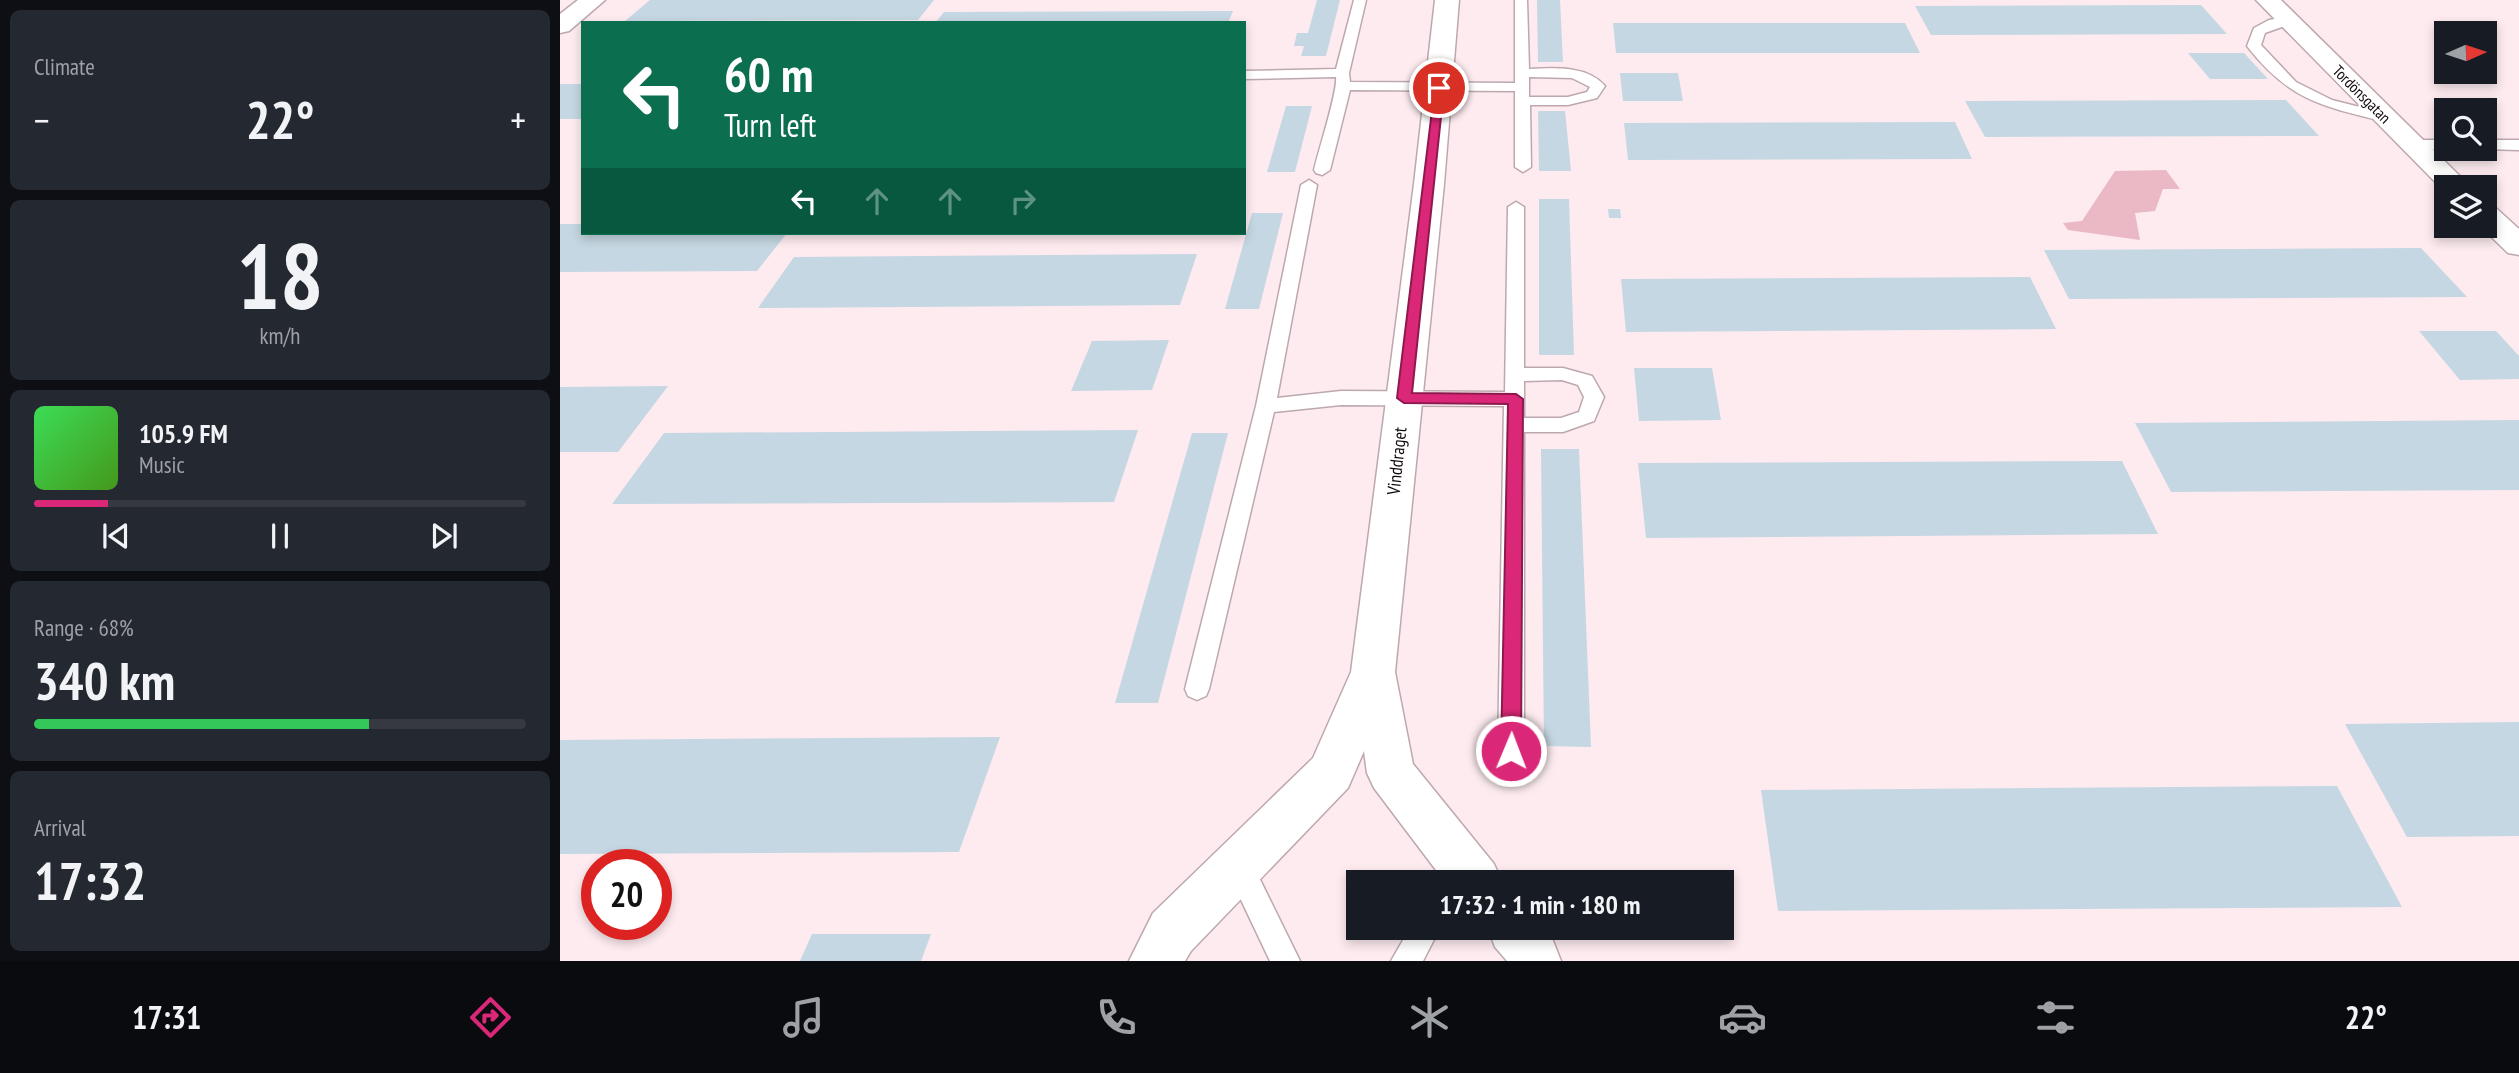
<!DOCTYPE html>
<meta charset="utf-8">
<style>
:root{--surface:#171b24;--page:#242831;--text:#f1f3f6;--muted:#9ea1a6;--line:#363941;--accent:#db2777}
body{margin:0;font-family:"PT Sans Narrow",sans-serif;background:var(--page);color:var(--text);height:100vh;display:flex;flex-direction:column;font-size:26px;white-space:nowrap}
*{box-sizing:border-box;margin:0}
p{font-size:23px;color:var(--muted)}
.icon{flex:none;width:38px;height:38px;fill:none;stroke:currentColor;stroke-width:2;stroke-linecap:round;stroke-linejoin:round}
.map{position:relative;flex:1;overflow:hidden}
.details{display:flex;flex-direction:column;gap:10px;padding:10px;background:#0d0f14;width:560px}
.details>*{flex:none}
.guide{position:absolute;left:21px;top:21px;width:665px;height:214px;border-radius:0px;box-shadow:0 4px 10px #0003;background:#0b6e4f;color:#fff;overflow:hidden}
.needle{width:46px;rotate:87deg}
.tools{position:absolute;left:1874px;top:21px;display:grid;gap:14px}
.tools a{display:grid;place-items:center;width:63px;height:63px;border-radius:0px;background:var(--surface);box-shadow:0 4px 10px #0003;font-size:35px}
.speed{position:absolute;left:21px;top:849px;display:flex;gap:14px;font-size:35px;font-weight:700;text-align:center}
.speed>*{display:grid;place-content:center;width:91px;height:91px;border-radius:50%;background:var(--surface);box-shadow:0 4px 10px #0003;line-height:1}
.speed .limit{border:10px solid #d22;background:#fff;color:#111}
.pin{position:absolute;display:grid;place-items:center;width:60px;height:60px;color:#fff;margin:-30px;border:4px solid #fff;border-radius:50%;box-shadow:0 2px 7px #0007}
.me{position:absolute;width:77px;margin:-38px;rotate:1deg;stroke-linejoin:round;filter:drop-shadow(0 0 5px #0008)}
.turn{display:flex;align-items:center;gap:24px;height:147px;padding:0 28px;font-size:32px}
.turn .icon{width:91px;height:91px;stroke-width:2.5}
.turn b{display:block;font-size:49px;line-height:60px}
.lanes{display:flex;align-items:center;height:66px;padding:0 28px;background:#0003;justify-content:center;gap:35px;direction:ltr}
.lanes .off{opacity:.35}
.big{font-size:52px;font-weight:700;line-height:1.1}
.details .widget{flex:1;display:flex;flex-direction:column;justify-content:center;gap:10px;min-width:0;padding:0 24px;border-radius:10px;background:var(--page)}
.details .dial{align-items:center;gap:0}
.dial b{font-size:91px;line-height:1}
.song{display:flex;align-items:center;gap:21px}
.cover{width:84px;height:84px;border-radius:10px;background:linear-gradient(135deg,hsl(130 70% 55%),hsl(100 70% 35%))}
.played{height:7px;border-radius:4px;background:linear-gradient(90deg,var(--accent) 15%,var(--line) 15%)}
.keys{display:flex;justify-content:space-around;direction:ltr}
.heat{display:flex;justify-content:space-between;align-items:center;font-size:38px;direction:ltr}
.charge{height:10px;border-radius:5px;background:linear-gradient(90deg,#34c759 68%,var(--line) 0)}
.trip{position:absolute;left:786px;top:870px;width:388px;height:70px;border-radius:0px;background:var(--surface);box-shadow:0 4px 10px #0003;font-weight:700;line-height:70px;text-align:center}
.menu{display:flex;height:112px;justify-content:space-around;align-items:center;background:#090b0e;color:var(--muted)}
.menu .icon{width:49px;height:49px}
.menu .on{color:var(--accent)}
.menu b{font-size:32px;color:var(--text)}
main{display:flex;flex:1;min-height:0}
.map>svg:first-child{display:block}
.green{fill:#ebb8c5}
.building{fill:#c5d7e2}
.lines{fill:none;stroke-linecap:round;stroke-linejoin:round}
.lane-casing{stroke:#bda8ad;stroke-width:3}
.street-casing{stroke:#bda8ad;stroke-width:3}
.lane{fill:#fff;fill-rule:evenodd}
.street{fill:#fff;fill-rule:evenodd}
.route{fill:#db2777;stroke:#8e194d;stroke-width:2}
.labels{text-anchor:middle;stroke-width:5;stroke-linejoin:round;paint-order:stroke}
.far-street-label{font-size:16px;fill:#120b0c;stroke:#fff}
.street-label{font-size:18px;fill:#120b0c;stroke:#fff}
</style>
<main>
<section class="details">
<div class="widget"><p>Climate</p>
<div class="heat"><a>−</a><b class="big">22°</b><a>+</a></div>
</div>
<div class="widget dial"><b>18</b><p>km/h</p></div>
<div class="widget">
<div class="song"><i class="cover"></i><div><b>105.9 FM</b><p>Music</p></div></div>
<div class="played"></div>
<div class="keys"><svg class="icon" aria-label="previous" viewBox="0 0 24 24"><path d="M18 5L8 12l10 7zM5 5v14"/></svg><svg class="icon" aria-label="pause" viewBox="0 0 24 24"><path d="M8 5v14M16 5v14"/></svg><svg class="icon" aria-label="next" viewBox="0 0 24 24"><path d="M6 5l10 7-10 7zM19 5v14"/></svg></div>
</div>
<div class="widget"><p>Range · 68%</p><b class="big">340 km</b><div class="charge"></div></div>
<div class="widget"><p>Arrival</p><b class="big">17:32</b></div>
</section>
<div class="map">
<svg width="1959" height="961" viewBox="0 0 1959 961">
<rect width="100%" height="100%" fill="#fdebef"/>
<polygon class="green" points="1606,170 1620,189 1603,189 1595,211 1575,213 1580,240 1508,230 1503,223 1522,221 1555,171"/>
<g class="building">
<polygon points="90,0 374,0 358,20 65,21"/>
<polygon points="757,0 780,0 766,56 741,56 744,46 734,46 737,33 748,33"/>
<polygon points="977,0 1000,0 1003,62 978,62"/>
<polygon points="1641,5 1667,34 1371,35 1355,6"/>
<polygon points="673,11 668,23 375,23 384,12"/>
<polygon points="1053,23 1345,23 1360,53 1056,53"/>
<polygon points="1628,53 1684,53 1708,79 1650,79"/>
<polygon points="1060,73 1118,73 1123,101 1063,101"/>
<rect x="0" y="84" width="23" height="35"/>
<polygon points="1726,100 1759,136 1425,137 1405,101"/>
<polygon points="726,106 752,106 735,172 707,172"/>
<polygon points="978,111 1005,111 1011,171 979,171"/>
<polygon points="1395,122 1412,159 1068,160 1064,123"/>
<polygon points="979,199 1009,199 1014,355 979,355"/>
<polygon points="1048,209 1060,209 1061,218 1049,218"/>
<polygon points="692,213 723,213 699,309 665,309"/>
<polygon points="0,224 23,224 23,233 227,233 197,271 0,272"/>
<polygon points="1861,248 1907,297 1509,299 1484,250"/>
<polygon points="637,254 620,305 198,308 234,257"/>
<polygon points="1470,277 1496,329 1066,332 1061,279"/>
<polygon points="1859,331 1936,331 1959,356 1959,379 1900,380"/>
<polygon points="609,340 592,390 511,391 532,341"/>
<polygon points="1074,368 1152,368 1161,420 1079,421"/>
<polygon points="108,386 58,452 0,452 0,387"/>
<polygon points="1959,420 1959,490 1611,492 1575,423"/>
<polygon points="578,430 554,502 52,504 104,433"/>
<polygon points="632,433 668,433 598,703 555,703"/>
<polygon points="981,449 1019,449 1031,747 984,746"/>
<polygon points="1562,461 1598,534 1086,538 1078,463"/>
<polygon points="1959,722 1959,836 1847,837 1785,724"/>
<polygon points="440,737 399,852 0,854 0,740"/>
<polygon points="1777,786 1842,907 1218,911 1201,790"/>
<polygon points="252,934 371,934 361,961 240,961"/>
</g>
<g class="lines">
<defs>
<g id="lane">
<path d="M794,0H806L789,73L790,82L955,83V0H967L969,69C994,68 1027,65 1045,86L1037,98L1008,105H970L971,167L963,172L955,167V91L790,90L770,170L762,175L756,173L754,170C758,152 778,91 776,77L684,79V71L776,69ZM969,77L1012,78L1030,87L1027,92L1008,97H969Z"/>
<path d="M1728,16L1733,17V23L1705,33L1701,45L1736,82L1772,100L1831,115L1833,118L1831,121L1826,122C1762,106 1730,101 1687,46L1694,28L1709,20Z"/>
<polygon points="1853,140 1886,140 1886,149 1889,149 1853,150 1848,148 1845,145"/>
<polygon points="1925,140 1959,140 1959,150 1922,149 1925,149"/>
<path d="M749,180L757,185L717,398L781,391L945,392L948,207L956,202L964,207V368H1003L1032,376L1044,397L1034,421L1003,432H964V751L960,759L951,762L942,759L938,751L944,406L781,405L714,412L649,689L646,696L637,700L628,696L625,689L696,406L741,185ZM1002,380L1018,385L1024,397L1019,412L1001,418H964V381Z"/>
<polygon points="678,851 688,855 740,961 710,961 664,864 668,855"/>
<polygon points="850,928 880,928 863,961 831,961"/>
</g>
<g id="street">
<polygon points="18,0 45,0 9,31 0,33 0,14"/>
<polygon points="875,0 899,0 884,184 835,672 853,764 934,864 942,882 885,882 814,788 807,773 804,751 788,788 631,951 625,961 569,961 593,913 753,758 791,672 854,184"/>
<polygon points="1696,0 1721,0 1911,187 1886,187 1886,193"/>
<polygon points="1925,205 1936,208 1959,229 1959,255 1948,253 1920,226 1925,226"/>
<polygon points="928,928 988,928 1001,961 947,961 935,947"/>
</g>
</defs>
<use href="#lane" class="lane-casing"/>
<use href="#street" class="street-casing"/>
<use href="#lane" class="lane"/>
<use href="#street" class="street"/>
</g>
<polygon class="route" points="875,86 884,88 852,393 956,394 963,399 961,751 958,757 951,760 944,757 941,751 948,404 844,403 837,398"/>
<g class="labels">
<g class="far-street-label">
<text transform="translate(1802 94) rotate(45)" y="6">Tordönsgatan</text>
</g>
<g class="street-label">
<text transform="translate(837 461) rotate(-84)" y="6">Vinddraget</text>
</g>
</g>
</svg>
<div class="tools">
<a><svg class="needle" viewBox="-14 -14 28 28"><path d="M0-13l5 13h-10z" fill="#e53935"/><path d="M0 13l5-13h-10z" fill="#9ea1a6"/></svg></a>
<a><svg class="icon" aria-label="search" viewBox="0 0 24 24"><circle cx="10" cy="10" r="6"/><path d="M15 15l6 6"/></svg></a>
<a><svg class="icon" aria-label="layers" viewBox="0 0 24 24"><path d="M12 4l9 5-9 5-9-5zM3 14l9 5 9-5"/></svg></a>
</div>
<div class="speed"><div class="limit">20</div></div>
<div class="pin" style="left:879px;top:88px;background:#d93025"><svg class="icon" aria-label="arrive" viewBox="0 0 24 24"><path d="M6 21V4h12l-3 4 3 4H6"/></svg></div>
<svg class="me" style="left:951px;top:751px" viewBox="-20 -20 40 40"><circle r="17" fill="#db2777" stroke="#fff" stroke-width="3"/><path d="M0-11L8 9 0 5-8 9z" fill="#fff"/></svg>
<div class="trip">17:32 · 1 min · 180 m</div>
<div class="guide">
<div class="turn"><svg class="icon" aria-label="left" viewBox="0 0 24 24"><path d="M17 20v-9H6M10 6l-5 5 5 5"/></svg><div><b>60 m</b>Turn left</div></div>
<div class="lanes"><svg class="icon" aria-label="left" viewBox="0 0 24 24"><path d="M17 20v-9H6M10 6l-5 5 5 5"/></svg><svg class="icon off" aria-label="ahead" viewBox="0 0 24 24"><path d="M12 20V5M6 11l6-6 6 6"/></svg><svg class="icon off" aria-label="ahead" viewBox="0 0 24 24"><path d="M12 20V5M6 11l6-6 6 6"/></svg><svg class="icon off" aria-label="right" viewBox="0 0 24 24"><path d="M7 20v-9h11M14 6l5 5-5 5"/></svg></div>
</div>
</div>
</main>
<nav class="menu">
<b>17:31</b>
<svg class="icon on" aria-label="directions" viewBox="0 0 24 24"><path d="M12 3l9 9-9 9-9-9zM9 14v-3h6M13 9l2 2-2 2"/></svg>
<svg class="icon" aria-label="music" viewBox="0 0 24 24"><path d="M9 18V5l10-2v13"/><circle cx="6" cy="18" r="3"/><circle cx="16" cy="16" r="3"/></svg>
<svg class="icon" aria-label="phone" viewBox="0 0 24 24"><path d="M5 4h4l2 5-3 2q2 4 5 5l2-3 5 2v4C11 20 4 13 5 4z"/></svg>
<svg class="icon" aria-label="climate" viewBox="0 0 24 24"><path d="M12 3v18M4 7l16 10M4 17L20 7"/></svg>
<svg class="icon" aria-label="car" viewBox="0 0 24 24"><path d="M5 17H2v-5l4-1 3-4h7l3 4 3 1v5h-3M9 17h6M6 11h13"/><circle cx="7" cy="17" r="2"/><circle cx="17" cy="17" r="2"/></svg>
<svg class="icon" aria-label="filters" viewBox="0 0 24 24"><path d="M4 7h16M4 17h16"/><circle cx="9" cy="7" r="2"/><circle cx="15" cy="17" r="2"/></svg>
<b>22°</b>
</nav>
